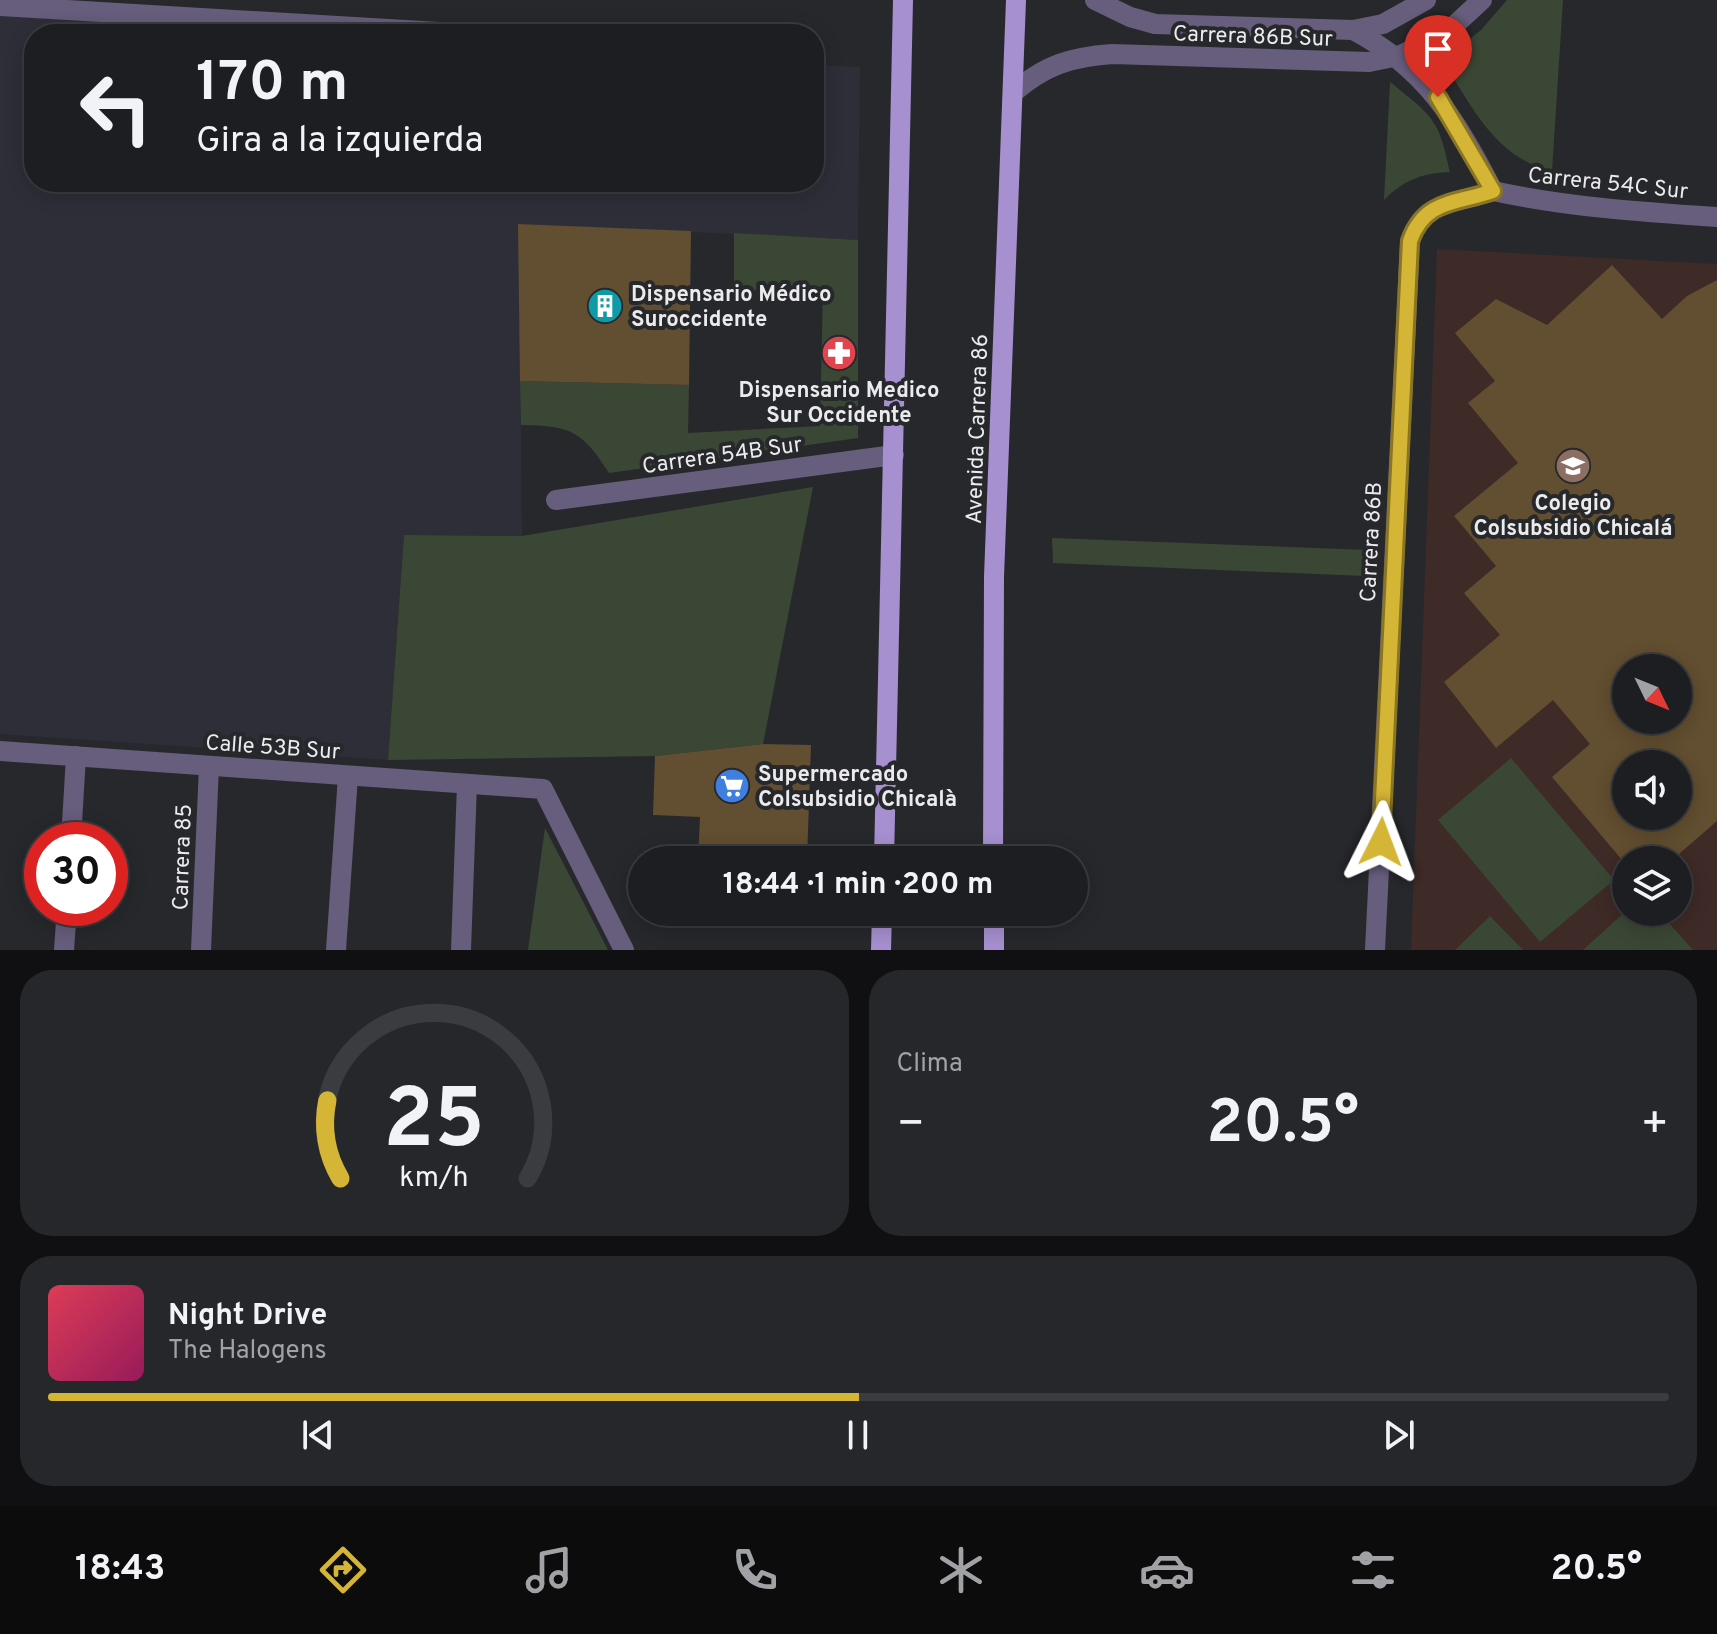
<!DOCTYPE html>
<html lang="es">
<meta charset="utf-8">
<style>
:root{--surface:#1d1e21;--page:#25272a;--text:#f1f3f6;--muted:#a0a2a5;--line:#3b3c3f;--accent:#d5b535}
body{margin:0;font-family:Overpass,sans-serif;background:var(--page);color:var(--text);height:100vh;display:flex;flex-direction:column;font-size:30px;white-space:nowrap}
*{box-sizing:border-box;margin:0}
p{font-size:26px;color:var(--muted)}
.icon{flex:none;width:44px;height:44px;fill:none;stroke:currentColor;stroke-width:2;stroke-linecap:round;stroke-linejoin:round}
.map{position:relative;height:950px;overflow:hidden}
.panel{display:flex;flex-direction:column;gap:20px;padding:20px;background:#101012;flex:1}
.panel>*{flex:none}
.top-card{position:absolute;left:24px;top:24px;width:800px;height:168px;border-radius:32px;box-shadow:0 4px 20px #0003,0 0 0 2px var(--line);background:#1d1e21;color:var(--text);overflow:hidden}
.needle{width:52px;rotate:133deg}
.fabs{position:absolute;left:1612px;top:654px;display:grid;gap:16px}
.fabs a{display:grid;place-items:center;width:80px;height:80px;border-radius:50%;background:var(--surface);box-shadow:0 4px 20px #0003,0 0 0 2px var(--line);font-size:40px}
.speed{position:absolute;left:24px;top:822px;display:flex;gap:16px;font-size:40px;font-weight:700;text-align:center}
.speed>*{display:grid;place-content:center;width:104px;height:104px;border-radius:50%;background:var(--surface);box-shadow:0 4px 20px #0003,0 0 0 2px var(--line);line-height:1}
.speed .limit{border:12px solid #d22;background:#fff;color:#111}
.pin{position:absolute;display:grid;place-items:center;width:68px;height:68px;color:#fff;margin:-82px -34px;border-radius:50% 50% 50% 0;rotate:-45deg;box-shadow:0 0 8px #0007}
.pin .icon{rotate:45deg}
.me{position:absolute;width:88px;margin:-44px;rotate:3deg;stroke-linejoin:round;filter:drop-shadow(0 0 6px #0008)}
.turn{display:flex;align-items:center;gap:28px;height:168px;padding:0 40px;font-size:36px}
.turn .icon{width:104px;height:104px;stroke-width:2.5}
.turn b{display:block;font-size:56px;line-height:68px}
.big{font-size:60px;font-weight:700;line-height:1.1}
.panel .tile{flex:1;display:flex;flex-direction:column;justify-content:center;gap:12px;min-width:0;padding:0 28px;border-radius:32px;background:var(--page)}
.panel .dial{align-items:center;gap:0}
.dial svg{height:208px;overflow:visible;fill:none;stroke:var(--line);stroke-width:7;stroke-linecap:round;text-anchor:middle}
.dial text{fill:var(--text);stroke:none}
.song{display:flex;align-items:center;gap:24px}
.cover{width:96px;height:96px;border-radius:12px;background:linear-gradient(135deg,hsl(350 70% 55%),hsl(330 70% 35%))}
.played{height:8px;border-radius:4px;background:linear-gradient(90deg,var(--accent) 50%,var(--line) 50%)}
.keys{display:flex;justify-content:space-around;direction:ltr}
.heat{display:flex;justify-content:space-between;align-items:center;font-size:44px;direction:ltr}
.panel .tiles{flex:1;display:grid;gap:20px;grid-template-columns:1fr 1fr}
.tile:last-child{grid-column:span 2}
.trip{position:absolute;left:628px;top:846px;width:460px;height:80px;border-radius:40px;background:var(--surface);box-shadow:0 4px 20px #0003,0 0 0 2px var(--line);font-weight:700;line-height:80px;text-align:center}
.dock{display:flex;height:128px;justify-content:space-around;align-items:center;background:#0c0c0d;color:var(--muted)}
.dock .icon{width:56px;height:56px}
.dock .current{color:var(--accent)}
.dock b{font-size:36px;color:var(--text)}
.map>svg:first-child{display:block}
.built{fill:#2d2e38}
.education{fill:#3e2a27;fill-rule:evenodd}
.green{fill:#3b4735}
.building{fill:#624e30;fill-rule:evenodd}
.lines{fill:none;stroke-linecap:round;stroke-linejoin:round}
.minor{stroke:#675d7c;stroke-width:20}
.major{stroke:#a690d0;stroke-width:20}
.route-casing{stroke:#8a7622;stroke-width:20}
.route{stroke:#d5b535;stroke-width:14}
.labels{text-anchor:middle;stroke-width:8;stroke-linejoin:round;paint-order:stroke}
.street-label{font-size:22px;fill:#ebebee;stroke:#27282c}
.poi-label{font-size:22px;font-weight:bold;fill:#ebebee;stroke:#27282c;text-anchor:start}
</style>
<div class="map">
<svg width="1717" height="950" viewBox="0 0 1717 950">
<rect width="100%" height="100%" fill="#27282c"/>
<polygon class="built" points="0,15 311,34 34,34 34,182 814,182 814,65 860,67 858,240 519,224 522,536 404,535 388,760 0,734"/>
<path class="education" d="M1437,249L1717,264V950H1411ZM1626,668H1678V720H1626ZM1626,764H1678V816H1626ZM1626,860H1678V912H1626Z"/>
<g class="green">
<path d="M1507,0H1563L1552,171C1494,157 1474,108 1442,61L1481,30Z"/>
<path d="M1390,82C1432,116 1439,118 1450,172C1422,173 1404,180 1384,200Z"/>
<path d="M734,233L858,240V438L609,473C582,430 570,426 521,425L520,381L689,385L688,433L820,426L823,288L734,291Z"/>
<polygon points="813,487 763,744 655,756 388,760 404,535 522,536"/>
<polygon points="1052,538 1368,550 1365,576 1053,563"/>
<polygon points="1511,758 1614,880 1540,942 1438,820"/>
<polygon points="545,828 608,950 528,950"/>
<polygon points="1626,911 1659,912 1693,950 1583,950"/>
<polygon points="1490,916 1523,950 1455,950"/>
</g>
<g class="building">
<polygon points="518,224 691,231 689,385 520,381"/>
<path d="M1612,265L1662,319L1687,296L1717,280V821L1672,860H1622L1552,777L1590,744L1553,700L1496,748L1444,682L1500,635L1464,593L1496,566L1454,516L1518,463L1468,403L1495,381L1455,333L1496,299L1547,325ZM1626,668H1678V720H1626ZM1626,764H1678V816H1626Z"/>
<polygon points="763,744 811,745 807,860 698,860 700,817 653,815 655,756"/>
</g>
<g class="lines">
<g class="minor">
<polyline points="1095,0 1130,17 1155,24 1353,30 1383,24 1426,0"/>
<polyline points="0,6 473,34"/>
<path d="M1353,30C1425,68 1457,120 1493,191"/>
<path d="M1014,92C1045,65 1071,57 1112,54L1369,62L1398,56L1444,35L1482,0"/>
<path d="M1493,191C1567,207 1642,212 1717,217"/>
<polyline points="556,500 894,455"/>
<polyline points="0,751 543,789 624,950"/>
<polyline points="71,840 76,756"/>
<polyline points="64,950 67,908"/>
<polyline points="201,950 209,766"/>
<polyline points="336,950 348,776"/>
<polyline points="461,950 467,784"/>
<path d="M1375,950L1410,241C1425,199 1456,204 1493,191"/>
</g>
<g class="major">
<polyline points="884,860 903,0"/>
<polyline points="993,860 994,577 1016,0"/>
<polyline points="994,912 994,950"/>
<polyline points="881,950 882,912"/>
</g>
</g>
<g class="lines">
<defs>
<path id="route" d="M1381,842L1410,241C1425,199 1456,204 1493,191L1438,97"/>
</defs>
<use href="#route" class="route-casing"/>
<use href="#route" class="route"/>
</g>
<defs>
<symbol id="building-disc" viewBox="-11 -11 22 22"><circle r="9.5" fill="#0f9aa8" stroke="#27282c"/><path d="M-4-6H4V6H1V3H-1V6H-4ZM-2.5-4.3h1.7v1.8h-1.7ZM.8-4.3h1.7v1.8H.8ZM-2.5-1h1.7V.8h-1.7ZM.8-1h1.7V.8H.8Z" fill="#fff"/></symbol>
<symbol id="pharmacy-disc" viewBox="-11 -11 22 22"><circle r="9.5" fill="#e0444e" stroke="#27282c"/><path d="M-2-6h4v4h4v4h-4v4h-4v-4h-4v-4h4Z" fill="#fff"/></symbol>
<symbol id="school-disc" viewBox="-11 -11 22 22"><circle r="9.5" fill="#8d6e63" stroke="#27282c"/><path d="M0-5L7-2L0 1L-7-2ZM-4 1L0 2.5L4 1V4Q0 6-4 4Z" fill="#fff"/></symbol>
<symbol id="supermarket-disc" viewBox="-11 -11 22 22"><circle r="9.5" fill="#3f7fe0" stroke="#27282c"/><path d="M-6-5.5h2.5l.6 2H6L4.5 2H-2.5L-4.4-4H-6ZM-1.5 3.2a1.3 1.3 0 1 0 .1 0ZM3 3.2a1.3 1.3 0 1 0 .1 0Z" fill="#fff"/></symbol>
</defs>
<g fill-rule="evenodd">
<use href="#building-disc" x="585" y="286" width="40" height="40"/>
<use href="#pharmacy-disc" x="819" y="333" width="40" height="40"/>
<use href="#school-disc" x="1553" y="446" width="40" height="40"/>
<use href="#supermarket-disc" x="712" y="766" width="40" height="40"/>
</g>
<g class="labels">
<g class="street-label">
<text transform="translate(1253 35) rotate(2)" y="8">Carrera 86B Sur</text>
<text transform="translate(1608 182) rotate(6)" y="8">Carrera 54C Sur</text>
<text transform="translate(976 429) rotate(-88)" y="8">Avenida Carrera 86</text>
<text transform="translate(722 454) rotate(-8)" y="8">Carrera 54B Sur</text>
<text transform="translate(1370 542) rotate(-87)" y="8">Carrera 86B</text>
<text transform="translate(273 746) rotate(4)" y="8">Calle 53B Sur</text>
<text transform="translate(181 857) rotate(-88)" y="8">Carrera 85</text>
</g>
<g class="poi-label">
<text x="631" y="301">Dispensario Médico<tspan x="631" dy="25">Suroccidente</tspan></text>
<text x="839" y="397" text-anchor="middle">Dispensario Medico<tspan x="839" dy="25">Sur Occidente</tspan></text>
<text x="1573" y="510" text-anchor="middle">Colegio<tspan x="1573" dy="25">Colsubsidio Chicalá</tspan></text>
<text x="758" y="781">Supermercado<tspan x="758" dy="25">Colsubsidio Chicalà</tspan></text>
</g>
</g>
</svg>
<div class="fabs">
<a><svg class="needle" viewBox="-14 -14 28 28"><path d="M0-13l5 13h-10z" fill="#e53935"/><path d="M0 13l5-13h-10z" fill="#a0a2a5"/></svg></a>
<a><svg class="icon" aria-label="sound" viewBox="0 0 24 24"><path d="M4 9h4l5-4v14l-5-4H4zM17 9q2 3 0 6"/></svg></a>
<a><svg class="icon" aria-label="layers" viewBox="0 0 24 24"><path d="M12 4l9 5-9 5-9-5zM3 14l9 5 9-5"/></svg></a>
</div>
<div class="speed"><div class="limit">30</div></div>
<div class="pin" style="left:1438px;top:97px;background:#d93025"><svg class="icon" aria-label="arrive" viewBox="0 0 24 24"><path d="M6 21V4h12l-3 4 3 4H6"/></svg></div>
<svg class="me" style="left:1381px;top:842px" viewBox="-20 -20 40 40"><path d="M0-17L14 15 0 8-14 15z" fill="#d5b535" stroke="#fff" stroke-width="4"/></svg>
<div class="trip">18:44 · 1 min · 200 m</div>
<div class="top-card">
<div class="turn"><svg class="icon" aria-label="left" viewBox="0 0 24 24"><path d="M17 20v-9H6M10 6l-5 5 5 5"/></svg><div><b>170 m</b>Gira a la izquierda</div></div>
</div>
</div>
<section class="panel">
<div class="tiles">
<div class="tile dial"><svg viewBox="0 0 100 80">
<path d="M14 69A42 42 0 1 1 86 69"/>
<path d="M14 69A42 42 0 0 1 9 39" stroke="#d5b535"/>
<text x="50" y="56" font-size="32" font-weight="700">25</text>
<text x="50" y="72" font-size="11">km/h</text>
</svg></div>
<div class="tile"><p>Clima</p>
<div class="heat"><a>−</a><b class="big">20.5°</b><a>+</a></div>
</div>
<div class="tile">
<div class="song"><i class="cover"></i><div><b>Night Drive</b><p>The Halogens</p></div></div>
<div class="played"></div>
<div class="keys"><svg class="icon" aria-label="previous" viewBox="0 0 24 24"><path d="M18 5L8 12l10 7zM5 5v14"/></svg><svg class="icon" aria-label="pause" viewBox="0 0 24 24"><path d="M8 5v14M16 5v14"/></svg><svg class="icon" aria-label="next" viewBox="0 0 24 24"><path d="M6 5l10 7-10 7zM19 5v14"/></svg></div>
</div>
</div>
</section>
<nav class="dock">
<b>18:43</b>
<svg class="icon current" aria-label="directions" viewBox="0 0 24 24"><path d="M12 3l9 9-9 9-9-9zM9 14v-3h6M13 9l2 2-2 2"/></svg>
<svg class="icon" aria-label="music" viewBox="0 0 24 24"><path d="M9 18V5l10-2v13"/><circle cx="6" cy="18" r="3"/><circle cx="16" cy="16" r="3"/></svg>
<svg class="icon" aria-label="phone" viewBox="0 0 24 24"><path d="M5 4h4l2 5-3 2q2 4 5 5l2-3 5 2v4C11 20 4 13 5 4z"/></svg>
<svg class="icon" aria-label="climate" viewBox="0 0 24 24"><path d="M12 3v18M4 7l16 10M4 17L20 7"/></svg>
<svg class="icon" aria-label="car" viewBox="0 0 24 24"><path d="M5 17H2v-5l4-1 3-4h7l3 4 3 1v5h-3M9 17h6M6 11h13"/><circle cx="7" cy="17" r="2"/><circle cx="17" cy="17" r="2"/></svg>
<svg class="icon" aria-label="filters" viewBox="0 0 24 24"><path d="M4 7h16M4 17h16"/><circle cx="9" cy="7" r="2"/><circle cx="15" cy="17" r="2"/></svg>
<b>20.5°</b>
</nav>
